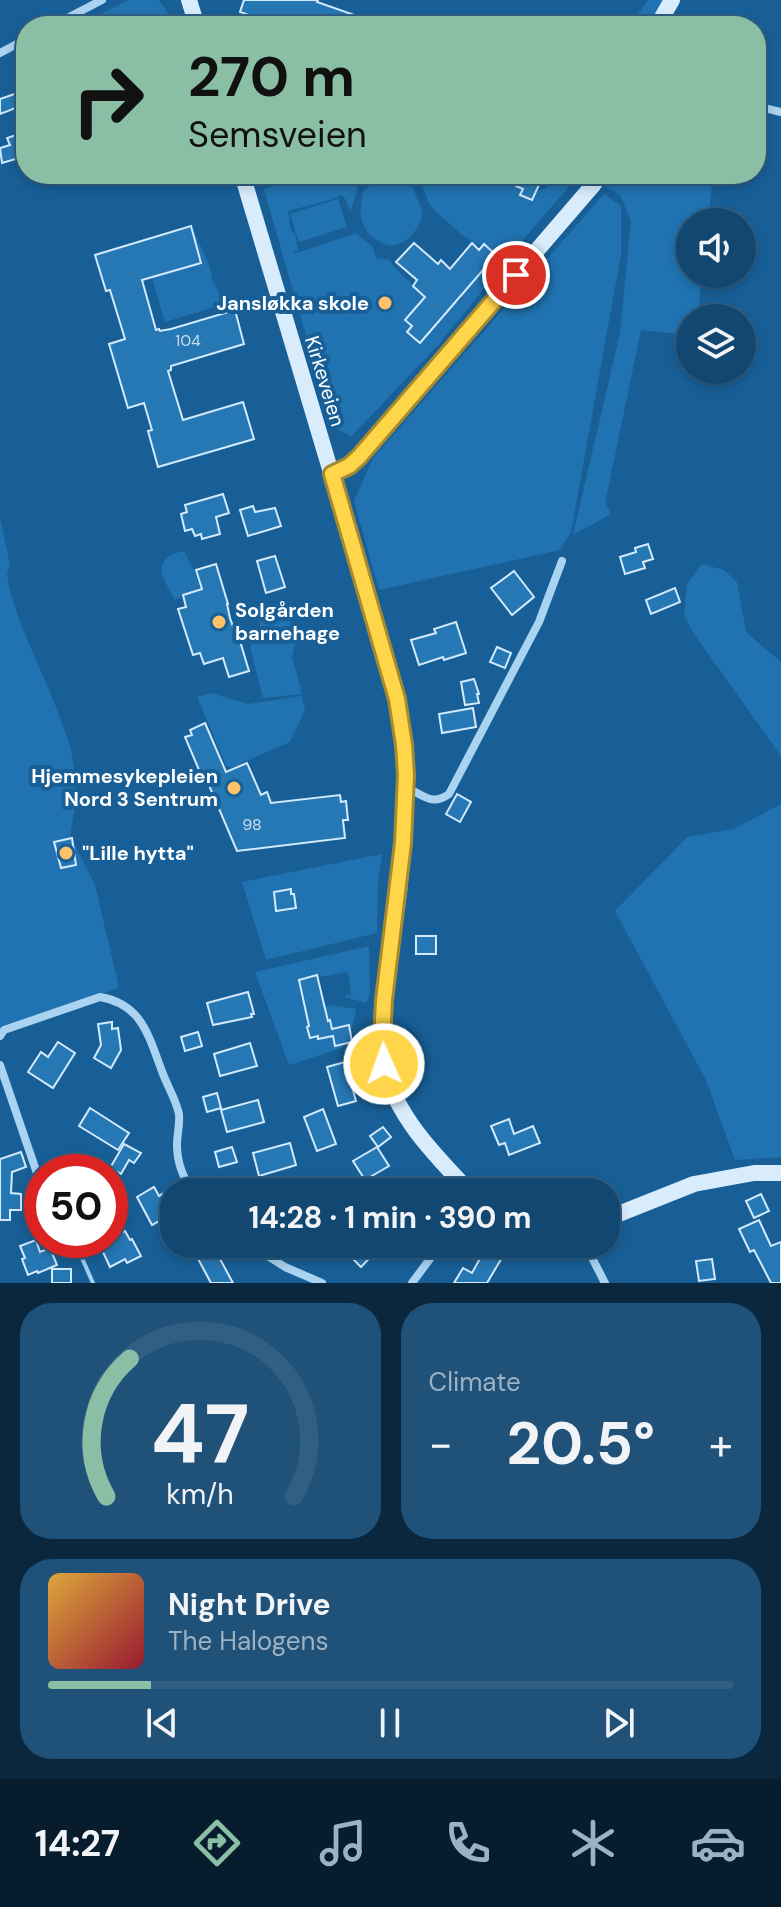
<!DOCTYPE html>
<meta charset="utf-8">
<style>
:root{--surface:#124771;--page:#1f5179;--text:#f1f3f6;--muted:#9cb2c3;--line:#315f84;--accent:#8abfa5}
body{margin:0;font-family:"DM Sans",sans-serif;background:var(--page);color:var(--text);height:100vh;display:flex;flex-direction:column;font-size:30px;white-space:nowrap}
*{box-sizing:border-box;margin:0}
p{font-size:26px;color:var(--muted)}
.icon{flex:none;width:44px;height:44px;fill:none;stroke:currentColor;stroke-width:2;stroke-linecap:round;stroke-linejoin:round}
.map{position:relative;height:1283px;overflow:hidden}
.drawer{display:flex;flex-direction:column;gap:20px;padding:20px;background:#0a273e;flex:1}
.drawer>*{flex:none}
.banner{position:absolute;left:16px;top:16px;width:750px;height:168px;border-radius:32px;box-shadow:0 4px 12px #0003,0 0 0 2px var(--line);background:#8abfa5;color:#111;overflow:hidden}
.fabs{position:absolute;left:676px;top:208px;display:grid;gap:16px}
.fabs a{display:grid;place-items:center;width:80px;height:80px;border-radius:50%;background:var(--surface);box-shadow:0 4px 12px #0003,0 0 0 2px var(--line);font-size:40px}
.speed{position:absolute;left:24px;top:1154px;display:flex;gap:16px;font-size:40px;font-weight:700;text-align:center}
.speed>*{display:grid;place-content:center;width:104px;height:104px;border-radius:50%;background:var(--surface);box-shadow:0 4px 12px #0003,0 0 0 2px var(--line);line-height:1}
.speed .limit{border:12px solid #d22;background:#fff;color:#111}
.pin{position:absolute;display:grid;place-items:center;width:68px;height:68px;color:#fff;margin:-34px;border:4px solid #fff;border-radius:50%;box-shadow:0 2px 8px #0007}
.me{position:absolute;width:88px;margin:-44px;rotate:358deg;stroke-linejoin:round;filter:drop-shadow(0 0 6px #0008)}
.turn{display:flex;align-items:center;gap:28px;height:168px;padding:0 40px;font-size:36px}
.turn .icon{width:104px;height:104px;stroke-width:2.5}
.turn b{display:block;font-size:56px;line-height:68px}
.big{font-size:60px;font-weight:700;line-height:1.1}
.drawer .tile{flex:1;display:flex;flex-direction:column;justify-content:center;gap:12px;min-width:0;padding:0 28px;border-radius:32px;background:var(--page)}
.drawer .dial{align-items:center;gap:0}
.dial svg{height:208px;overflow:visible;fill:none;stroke:var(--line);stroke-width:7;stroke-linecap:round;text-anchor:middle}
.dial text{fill:var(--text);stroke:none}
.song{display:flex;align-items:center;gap:24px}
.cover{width:96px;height:96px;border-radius:12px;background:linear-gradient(135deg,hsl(40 70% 55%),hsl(350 70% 35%))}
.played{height:8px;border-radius:4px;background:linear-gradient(90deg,var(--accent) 15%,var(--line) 15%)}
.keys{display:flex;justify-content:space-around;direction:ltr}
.heat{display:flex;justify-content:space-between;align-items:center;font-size:44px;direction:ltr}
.drawer .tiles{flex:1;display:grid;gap:20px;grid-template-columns:1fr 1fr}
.tile:last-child{grid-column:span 2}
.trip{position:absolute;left:160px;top:1178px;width:460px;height:80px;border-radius:32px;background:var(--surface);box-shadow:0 4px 12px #0003,0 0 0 2px var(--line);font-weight:700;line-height:80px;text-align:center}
.tab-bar{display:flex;height:128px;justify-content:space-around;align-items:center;background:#071c2d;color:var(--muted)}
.tab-bar .icon{width:56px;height:56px}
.tab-bar .active{color:var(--accent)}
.tab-bar b{font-size:36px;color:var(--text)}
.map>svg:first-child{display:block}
.green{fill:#2073b0}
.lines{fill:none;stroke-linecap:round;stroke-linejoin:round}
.stream{stroke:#9dd0f3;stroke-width:4}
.building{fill:#2678b5;stroke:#d2eafc;stroke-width:2}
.street{stroke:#aad3f1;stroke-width:8}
.secondary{stroke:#d9ecfc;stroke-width:16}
.route-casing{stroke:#a68a30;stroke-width:20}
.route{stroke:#ffd54a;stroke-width:14}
.poi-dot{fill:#ffc26a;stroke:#185f97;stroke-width:3}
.labels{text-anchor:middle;stroke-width:8;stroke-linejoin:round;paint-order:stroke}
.number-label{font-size:16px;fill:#c9ddec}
.poi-label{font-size:20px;font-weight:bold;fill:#fff;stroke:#185f97;text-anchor:end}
.street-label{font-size:20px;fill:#fff;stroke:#185f97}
</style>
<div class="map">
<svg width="781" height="1283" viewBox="0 0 781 1283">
<rect width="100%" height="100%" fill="#185f97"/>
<g class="green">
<polygon points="128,0 159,0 166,10 172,26 77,26"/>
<polygon points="648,0 664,0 650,26 629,26"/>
<path d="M313,174H360V178L351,211L344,197L339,195L337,198L288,211L290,221L289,222L292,233H295L298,250L294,252V254L356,233L373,247L376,258L389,260L399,272L426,296L405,320L412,326L407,332L420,343L456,302L458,303L462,298L461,296L496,255L484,244L478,245L462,235L435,211L429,203L417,174H484L507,181L509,174H521L516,185L523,189L521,195L546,188L554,174L579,175L529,233L439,344L351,437L335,427L299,312L264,189C279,182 296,183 311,178Z"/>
<polygon points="609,174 713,174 708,222 690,222 690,274 702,274 698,318 690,318 690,335 641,330 605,503 611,514 573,535 620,333 631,221 620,195 601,184"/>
<path d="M394,176C413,180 412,185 418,201C419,203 422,210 422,213C422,226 408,243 395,245C389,247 383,244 377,240C359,230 358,208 364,190L378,180Z"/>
<polygon points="604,194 621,206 621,254 571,532 560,550 379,590 354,501 373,458"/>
<polygon points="338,199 347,227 299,242 290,214"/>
<polygon points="192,227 210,267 212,279 220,294 221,305 165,322 152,278 202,263"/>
<polygon points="0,517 10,565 7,575 11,595 20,622 54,702 70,745 75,773 76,802 70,836 95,885 119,988 0,1027"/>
<path d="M184,551L194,571L200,587L175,600C163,577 149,559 184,551Z"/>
<polygon points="701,564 724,570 737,582 746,632 781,662 781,756 694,634 684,616 687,585"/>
<polygon points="286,606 296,640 292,657 302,694 263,698 250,647 259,637 261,614"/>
<polygon points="211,693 248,704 302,696 305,710 290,742 231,768 226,765 197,697"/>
<polygon points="781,804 781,1157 735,1160 706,1080 615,911 687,837 734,829"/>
<polygon points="382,854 378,884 377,933 266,960 242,882"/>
<polygon points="369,946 370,994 366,1003 345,997 346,995 351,995 348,972 314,978 312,1010 331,1005 356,1009 354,1021 342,1048 289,1065 255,972"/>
</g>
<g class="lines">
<polyline class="stream" points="74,1240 93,1283"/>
</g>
<g class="building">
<polygon points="244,0 318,0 317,2 380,24 380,26 280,26 240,12"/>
<polygon points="26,90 26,104 0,114 0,99"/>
<polygon points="22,133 26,144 26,156 2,163 0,148 10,145 7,138"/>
<polygon points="520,174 544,174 532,200 520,195 523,189 516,186"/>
<polygon points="191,226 201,263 142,280 156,330 159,329 160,331 171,329 235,310 244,344 171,366 171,370 168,371 183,420 243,402 254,439 158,467 148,431 152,430 144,403 128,408 109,344 125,339 110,290 106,291 95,255"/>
<polygon points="414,243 438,264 441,260 450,269 472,243 479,250 484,244 496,255 420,343 407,332 412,326 405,320 425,297 413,286 417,280 396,262"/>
<polygon points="223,494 229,513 216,517 220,534 202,539 201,534 195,536 192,529 185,531 181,514 187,512 185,505"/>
<polygon points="253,506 255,512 275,508 281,526 248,536 240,510"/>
<polygon points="648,544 653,559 643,562 645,568 625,574 620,557 636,552 635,548"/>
<polygon points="275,556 285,587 266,593 257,561"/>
<polygon points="216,564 228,604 227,604 230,618 235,632 237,631 249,671 229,677 223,658 204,664 200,653 193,655 178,609 186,607 183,595 202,589 196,570"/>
<polygon points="514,571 534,597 512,615 491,588"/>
<polygon points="675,588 680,602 651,614 646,600"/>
<polygon points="456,622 466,653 444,660 443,657 419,665 411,640 436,633 434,629"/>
<polygon points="497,647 511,653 505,668 490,662"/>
<polygon points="474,679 479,694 477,694 479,703 465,705 461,682"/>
<polygon points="473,708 476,727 442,733 439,714"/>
<polygon points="205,723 226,772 247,763 261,795 267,792 271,803 340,795 341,802 346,801 348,820 343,820 345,838 237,851 208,783 205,784 185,737 192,735 190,730"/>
<polygon points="457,794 471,802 460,822 446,814"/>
<polygon points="72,838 76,865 61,868 54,842"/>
<polygon points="291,889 291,894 294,894 296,908 276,911 274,892"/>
<rect x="416" y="936" width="20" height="18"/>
<polygon points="317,975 328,1021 330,1020 332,1029 349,1025 352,1042 335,1046 333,1036 318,1039 318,1036 310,1038 307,1027 309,1026 299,980"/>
<polygon points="248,992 254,1014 251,1014 252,1017 213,1025 207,1003"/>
<polygon points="112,1022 112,1029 118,1028 121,1050 111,1068 94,1058 101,1045 98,1024"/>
<polygon points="198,1032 202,1046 185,1051 181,1037"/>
<polygon points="58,1042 75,1053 53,1088 28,1072 41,1052 48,1057"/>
<polygon points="250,1043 257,1066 220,1076 214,1054"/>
<polygon points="345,1062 356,1101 338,1106 327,1067"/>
<polygon points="217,1093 221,1108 207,1112 203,1097"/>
<polygon points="258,1100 264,1122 227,1132 221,1110"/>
<polygon points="90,1108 129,1133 118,1150 79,1126"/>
<polygon points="323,1109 336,1144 317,1151 304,1117"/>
<polygon points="509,1119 514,1134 533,1126 540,1143 509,1155 505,1143 499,1145 491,1126"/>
<polygon points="383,1127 391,1137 378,1147 370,1136"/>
<polygon points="290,1143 296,1165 259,1176 253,1153"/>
<polygon points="124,1144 141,1153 134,1163 129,1160 121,1174 110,1168"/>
<polygon points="232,1147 237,1162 219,1167 215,1152"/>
<polygon points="377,1147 389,1166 365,1180 353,1161"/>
<polygon points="21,1152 26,1167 12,1172 11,1193 21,1194 21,1210 10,1210 10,1220 0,1220 0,1159"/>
<polygon points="154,1187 159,1196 162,1194 173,1213 152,1225 137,1197"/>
<polygon points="761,1194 769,1211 754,1218 746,1201"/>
<polygon points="759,1220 771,1246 781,1242 781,1283 771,1283 754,1250 750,1252 739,1229"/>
<polygon points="125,1231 130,1240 132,1239 141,1256 127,1263 125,1259 110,1267 102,1250 106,1248 102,1240 110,1240 110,1238"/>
<polygon points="36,1240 40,1252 50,1248 57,1265 38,1273 37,1271 28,1275 22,1259 25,1258 20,1246"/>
<polygon points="353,1244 383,1244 361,1267 346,1252"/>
<polygon points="469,1244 510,1244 487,1283 454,1283 463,1268 472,1273 483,1253"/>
<polygon points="213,1246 233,1283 211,1283 196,1255"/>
<polygon points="712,1259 715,1279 699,1281 696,1261"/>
<rect x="52" y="1269" width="19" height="14"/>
</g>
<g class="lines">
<g class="street">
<polyline points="52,26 102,0"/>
<polyline points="0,53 26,39"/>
<polyline points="756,106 781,112"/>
<path d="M406,788C424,794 431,807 449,794L539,622L562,561"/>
<path d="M0,1036L4,1030L100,997C143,1004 149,1038 163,1074C168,1087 176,1100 179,1114C180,1126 177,1134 177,1145C177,1163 183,1178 193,1192"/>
<polyline points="0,1065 42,1188"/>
<polyline points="249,1244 285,1267 322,1283"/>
<polyline points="585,1244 605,1283"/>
<polyline points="412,1283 441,1244"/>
</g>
<g class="secondary">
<polyline points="189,0 197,26"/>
<polyline points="657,26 672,0"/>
<path d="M242,174C276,288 310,402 344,516C357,556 368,597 380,638C390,673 400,708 404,744C409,797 404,854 397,907C390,955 374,1022 385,1069C397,1118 437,1157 470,1192"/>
<polyline points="332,474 349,466 359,457 594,184 601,174"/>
<polyline points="606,1219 694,1184 754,1173 781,1173"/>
</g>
</g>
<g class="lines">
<defs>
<polyline id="route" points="384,1064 382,1042 384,1000 403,843 406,775 404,745 397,699 332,474 349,466 359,457 516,275"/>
</defs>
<use href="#route" class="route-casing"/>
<use href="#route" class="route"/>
</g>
<g class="poi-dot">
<circle cx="385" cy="303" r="8"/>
<circle cx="219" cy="622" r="8"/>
<circle cx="234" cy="788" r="8"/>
<circle cx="66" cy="853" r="8"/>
</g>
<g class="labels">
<g class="number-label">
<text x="188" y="346">104</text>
<text x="252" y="830">98</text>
</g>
<g class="poi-label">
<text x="369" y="310">Jansløkka skole</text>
<text x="235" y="617" text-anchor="start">Solgården<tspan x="235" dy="23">barnehage</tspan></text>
<text x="218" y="783">Hjemmesykepleien<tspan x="218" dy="23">Nord 3 Sentrum</tspan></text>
<text x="82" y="860" text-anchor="start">"Lille hytta"</text>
</g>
<g class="street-label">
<text transform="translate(325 381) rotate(73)" y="7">Kirkeveien</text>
</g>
</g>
</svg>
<div class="fabs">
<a><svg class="icon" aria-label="sound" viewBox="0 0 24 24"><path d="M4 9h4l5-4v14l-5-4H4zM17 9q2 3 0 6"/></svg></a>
<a><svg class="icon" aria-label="layers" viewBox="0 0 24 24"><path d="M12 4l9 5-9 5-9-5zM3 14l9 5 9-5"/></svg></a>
</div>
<div class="speed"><div class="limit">50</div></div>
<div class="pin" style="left:516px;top:275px;background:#d93025"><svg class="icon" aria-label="arrive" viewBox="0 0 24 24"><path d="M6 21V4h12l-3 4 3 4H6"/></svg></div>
<svg class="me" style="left:384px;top:1064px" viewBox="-20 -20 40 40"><circle r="17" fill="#ffd54a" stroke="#fff" stroke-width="3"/><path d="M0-11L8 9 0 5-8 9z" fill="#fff"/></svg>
<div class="trip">14:28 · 1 min · 390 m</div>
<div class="banner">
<div class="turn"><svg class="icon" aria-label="right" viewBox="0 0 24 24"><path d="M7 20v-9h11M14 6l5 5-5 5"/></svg><div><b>270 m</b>Semsveien</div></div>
</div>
</div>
<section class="drawer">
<div class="tiles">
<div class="tile dial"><svg viewBox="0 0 100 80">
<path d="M14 69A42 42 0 1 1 86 69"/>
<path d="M14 69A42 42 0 0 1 23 16" stroke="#8abfa5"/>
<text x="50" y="56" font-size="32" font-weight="700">47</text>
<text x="50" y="72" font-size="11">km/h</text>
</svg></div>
<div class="tile"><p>Climate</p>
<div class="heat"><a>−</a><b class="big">20.5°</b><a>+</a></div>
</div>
<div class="tile">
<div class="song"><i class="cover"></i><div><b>Night Drive</b><p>The Halogens</p></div></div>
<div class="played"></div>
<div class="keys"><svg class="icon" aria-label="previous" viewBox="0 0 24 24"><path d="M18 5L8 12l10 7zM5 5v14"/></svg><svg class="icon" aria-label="pause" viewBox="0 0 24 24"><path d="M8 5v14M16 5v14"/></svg><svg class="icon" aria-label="next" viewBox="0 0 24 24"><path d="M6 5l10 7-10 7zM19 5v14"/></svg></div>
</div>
</div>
</section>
<nav class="tab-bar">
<b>14:27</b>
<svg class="icon active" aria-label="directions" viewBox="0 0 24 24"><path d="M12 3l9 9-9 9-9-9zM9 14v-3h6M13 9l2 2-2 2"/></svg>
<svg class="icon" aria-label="music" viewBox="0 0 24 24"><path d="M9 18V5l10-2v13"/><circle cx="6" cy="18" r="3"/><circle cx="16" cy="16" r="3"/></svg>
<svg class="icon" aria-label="phone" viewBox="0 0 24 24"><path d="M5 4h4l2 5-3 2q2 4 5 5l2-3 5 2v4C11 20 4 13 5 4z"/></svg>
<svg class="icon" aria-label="climate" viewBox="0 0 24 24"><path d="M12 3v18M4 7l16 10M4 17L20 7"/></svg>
<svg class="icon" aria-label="car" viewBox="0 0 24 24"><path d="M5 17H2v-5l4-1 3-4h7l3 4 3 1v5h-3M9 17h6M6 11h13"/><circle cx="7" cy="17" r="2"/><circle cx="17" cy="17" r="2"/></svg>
</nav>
